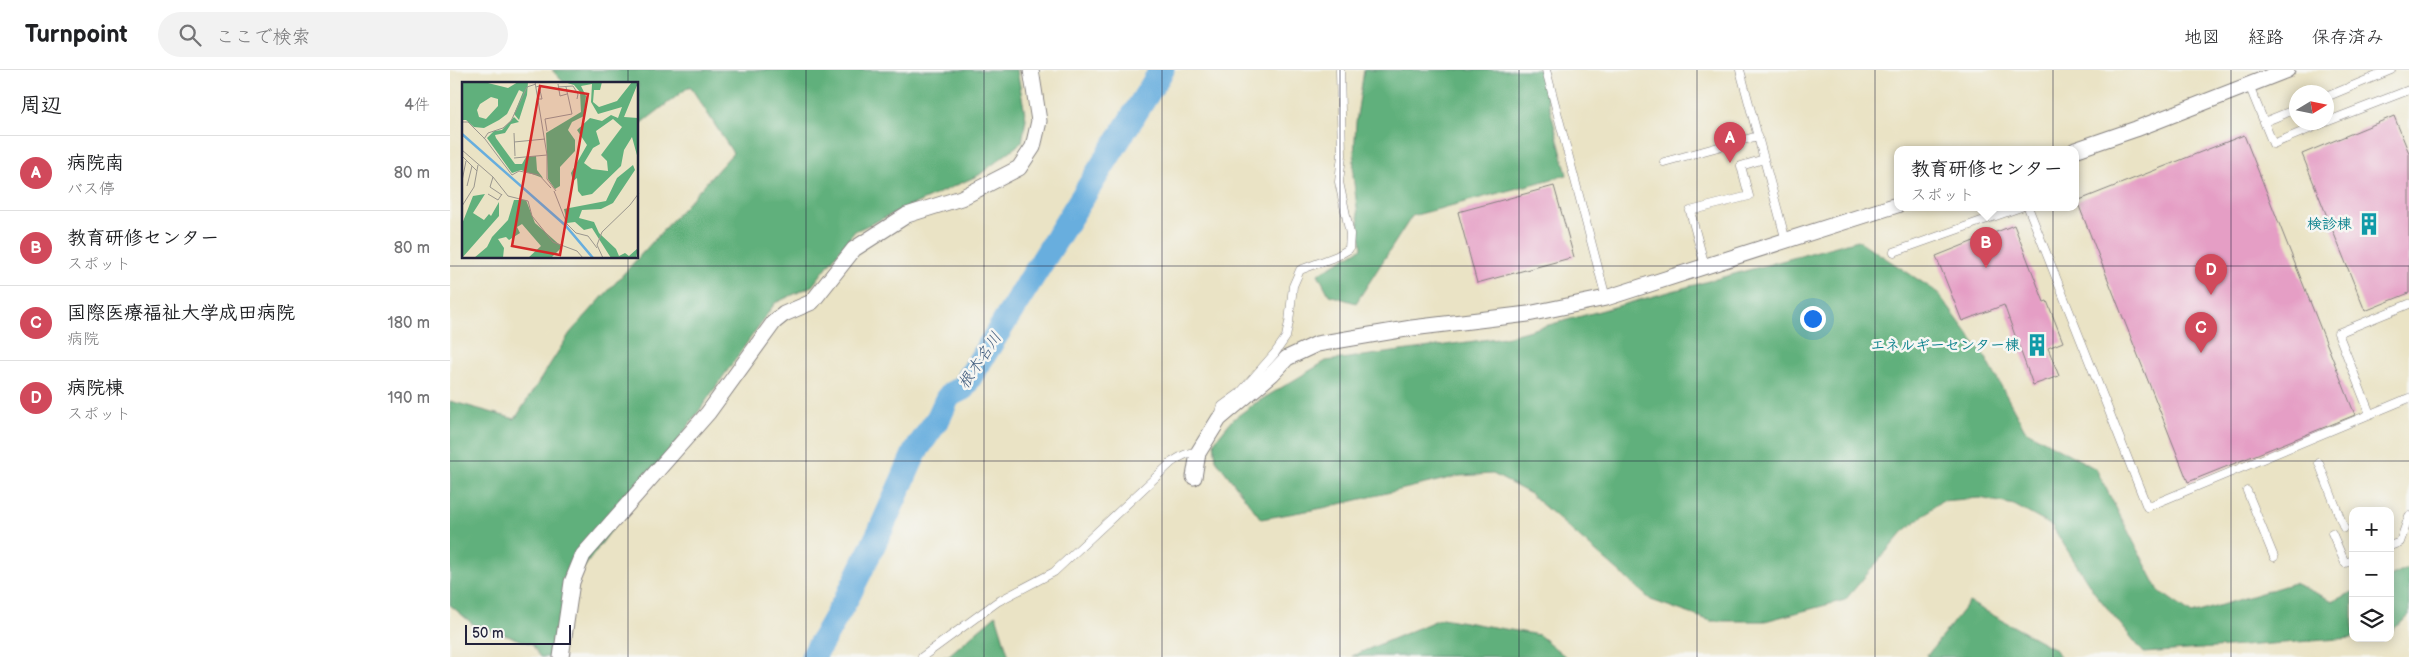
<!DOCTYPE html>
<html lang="ja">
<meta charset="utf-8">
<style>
body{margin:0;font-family:"Balsamiq Sans","Klee One",sans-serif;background:#f2f2f2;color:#202124}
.controls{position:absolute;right:15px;bottom:15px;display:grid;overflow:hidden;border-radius:10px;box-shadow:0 2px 12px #0003}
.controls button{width:45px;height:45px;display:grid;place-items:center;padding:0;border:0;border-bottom:1px solid #e0e0e0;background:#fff;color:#202124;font:25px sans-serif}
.compass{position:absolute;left:1839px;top:15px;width:45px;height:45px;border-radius:50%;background:#fff;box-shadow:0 2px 12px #0003;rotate:80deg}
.scale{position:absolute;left:15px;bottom:12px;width:106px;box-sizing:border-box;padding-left:5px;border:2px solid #22223b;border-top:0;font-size:14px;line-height:18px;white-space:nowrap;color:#22223b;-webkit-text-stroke:4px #f6f6f2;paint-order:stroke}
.you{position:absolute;left:1362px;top:248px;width:18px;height:18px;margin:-12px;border:4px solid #fff;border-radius:50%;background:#1a73e8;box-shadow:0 0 0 8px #1a73e833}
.badge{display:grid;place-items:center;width:32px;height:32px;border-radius:50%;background:#d1495b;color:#fff;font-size:16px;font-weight:700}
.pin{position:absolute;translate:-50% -41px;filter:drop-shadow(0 1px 2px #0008)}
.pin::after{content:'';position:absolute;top:26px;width:18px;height:15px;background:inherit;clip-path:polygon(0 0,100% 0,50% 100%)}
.popup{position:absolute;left:1444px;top:76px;width:185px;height:65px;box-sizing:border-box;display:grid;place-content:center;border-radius:10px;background:#fff;filter:drop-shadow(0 1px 4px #0005);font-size:16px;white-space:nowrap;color:#757577}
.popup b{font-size:19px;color:#202124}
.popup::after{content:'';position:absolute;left:50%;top:100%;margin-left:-10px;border:10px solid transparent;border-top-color:#fff}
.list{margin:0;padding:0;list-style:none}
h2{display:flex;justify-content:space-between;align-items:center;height:65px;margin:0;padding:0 20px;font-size:21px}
h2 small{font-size:16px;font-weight:400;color:#757577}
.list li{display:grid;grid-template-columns:32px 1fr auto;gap:15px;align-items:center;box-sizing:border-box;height:75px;padding:0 20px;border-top:1px solid #e0e0e0}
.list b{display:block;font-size:19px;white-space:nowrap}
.list p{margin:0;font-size:16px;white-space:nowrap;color:#757577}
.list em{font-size:16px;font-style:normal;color:#757577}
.icon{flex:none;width:28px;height:28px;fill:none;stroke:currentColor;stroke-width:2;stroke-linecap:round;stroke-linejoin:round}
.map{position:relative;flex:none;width:1959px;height:587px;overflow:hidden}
header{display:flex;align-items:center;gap:30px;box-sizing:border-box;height:70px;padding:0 25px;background:#fff;border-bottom:1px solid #e0e0e0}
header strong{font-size:24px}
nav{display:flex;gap:28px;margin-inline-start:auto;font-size:18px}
.search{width:350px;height:45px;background:#f2f2f2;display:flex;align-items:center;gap:12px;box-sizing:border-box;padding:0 18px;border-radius:28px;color:#757577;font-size:19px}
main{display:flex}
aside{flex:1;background:#fff}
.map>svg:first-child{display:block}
</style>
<header>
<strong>Turnpoint</strong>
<div class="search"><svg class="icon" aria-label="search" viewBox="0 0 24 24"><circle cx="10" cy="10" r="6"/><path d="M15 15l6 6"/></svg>ここで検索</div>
<nav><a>地図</a><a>経路</a><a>保存済み</a></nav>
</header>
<main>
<aside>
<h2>周辺<small>4件</small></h2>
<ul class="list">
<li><span class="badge">A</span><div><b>病院南</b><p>バス停</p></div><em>80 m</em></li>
<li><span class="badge">B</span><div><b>教育研修センター</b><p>スポット</p></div><em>80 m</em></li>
<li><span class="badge">C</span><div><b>国際医療福祉大学成田病院</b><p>病院</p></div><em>180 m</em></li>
<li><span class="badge">D</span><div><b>病院棟</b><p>スポット</p></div><em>190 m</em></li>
</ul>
</aside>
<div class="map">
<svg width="1959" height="587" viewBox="0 0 1959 587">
<rect width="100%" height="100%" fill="#f6f6f2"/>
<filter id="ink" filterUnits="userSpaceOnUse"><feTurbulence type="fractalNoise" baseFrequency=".02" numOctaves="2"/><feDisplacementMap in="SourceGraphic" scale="10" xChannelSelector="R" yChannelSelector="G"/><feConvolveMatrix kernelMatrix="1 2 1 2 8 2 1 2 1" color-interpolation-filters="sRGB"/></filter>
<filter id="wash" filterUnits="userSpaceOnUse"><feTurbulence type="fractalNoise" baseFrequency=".0096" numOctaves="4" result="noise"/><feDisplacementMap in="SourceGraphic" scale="20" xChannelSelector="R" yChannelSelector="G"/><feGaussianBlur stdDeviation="1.12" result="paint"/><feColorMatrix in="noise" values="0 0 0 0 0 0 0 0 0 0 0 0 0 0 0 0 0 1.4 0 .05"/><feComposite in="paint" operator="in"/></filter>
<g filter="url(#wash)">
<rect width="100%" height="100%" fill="#eae3c5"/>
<path fill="#60b07c" stroke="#41695c" d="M102,0H567L576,49L572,72L529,105L405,161L362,216L325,233L239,355L123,512L101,587H90L82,574L24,555L0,535V331L65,349L120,263L283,83L240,16L188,56V14H115Z
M914,0H1090L1117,105L962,146L906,233L879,225L868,204L912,178L903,105L906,52Z
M1408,170L1487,222L1536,288L1575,360L1646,399L1709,521L1742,544L1844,513L1883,531L1903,522V568L1694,583L1644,522L1602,456L1564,435L1530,428L1491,431L1453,462L1395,530L1315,551H1261L1201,530L1079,423L1043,404L1009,406L873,438L811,449L766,390L764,372L782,350L804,334L876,291L1055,267Z
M1959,497V546L1940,562V506Z
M1519,532L1603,578L1611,587H1476Z
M546,545L559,587H493L499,585Z
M992,548L1089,565L1116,587L902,586Z"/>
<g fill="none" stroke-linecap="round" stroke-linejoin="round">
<path stroke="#67aede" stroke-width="25" d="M363,587L400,522L431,459L465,382L489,347L497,329L501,324L513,318L712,0"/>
</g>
<g id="blocks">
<path fill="#e59ec5" d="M1944,46L1959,83V223L1915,241L1852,84Z
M1794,65L1905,345L1738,412L1627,131Z
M1104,116L1124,187L1027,213L1008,142Z
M1564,155L1594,232L1597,231L1613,272L1598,278L1609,306L1583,315L1554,235L1512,251L1486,186Z"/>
</g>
</g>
<g filter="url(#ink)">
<use href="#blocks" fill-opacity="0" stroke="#868280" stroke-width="1"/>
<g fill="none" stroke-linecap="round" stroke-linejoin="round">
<defs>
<path id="service" d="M1096,0L1156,228
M1290,0L1336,171
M1799,15L1814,52L1846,39
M1876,27L1941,0
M1814,52L1823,74L1876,52
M1876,52L1959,20
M1214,92L1308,66
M1578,137L1697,437L1959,328
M1444,182L1571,137
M1255,196L1240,141L1299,126L1291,96L1314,89
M1920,344L1888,263L1959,234
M769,346L772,336L790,323L825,283L836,267L839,252L843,216L850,200L887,186L899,179L900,164L889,112L892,85L890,0
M1869,393L1894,458
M1797,421L1824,487
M1882,463L1895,493L1903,490
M1940,476L1950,472L1959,446
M472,587L547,532L604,502L722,392C730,387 738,381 748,383"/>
<path id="minor" d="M1625,80L1686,59L1837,0
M744,407L748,383L769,349L822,304L837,288L867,274L962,258L1078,244L1156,228L1447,135
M111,587L122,512L133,485L258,343L324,252L334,244L362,232L404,179L457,145L511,128L569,98L583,77L589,51L581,0"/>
</defs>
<use href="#service" stroke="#868280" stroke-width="9"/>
<use href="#minor" stroke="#868280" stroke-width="17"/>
<use href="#service" stroke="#fff" stroke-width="8"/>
<use href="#minor" stroke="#fff" stroke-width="15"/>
</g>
</g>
<path fill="none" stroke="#22223b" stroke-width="1" stroke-opacity="0.55" d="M178,0V14M356,0V587M534,0V587M712,0V587M890,0V587M1069,0V587M1247,0V587M1425,0V587M1603,0V587M1781,0V587M178,188V587M0,196H1959M0,391H1959"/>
<defs>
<symbol id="building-bare" viewBox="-9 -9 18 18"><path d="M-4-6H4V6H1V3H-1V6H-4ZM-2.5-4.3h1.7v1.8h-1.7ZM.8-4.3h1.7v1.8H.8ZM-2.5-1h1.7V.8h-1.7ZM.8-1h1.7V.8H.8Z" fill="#0f9aa8" stroke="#f6f6f2" stroke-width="2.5" paint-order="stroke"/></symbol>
</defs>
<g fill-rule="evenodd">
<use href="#building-bare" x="1903" y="138" width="32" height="32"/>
<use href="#building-bare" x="1571" y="259" width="32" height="32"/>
</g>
<g text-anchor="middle" stroke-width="5" stroke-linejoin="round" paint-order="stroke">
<g font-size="15" font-weight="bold" fill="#0d838f" stroke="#f6f6f2" text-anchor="end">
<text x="1902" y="159">検診棟</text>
<text x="1570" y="280">エネルギーセンター棟</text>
</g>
<g font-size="16" font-style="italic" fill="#3e5a7c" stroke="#f6f6f2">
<text transform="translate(529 290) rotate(-56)" y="6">根木名川</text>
</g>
</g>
<g transform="translate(12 12)">
<rect width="176" height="176" fill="#eae3c5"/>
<path d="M0,0H22L46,6L56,0H66L65,13L57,38L52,32L61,10L57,8L45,32L37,38L22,46L12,45L4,38H0ZM29,15L36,17V24L24,37L17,35L15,28L18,22ZM102,0H140L138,8H132L131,20L137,25L155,19L170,0L176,1L162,35L176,36V77L170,55L162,68L159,84L130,112L120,114L116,109L115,96L111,99L109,91L125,63L115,48L128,36L140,39L149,33L156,36L160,25L136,32L129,20L130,2L119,4L124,14L122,34L110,40L106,48L113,58V69L98,85V104L93,107L86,97L84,51L119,30L118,10L112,3ZM151,37L160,45L139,73L145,79L146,89L130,87L122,81L131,66L138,62L134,49ZM52,35L57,40L49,42L43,51L33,53L34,56L53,82H60L64,75L74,74L75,88L81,96L59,88L50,91L25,56L32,49L40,48ZM171,83L173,88L151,121L139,127L120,128L117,136L132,140L137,151L154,167L157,174L163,171L167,174L176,166L174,176H149L130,146L122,148L113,140L105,141L102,127L144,119L155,96ZM23,112L11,131L22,138L27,132L29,134L37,120V134L0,176V142L11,114ZM52,118H64L73,141L100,165L89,176H66L79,164L60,142L55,145L58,151L47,158L44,155L36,157L42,166L41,176H12L25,165L30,155L46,138Z" fill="#60b07c" fill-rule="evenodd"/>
<path fill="none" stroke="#67aede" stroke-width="2.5" d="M0,52L103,143L131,176"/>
<path fill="none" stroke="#9a968e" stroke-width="1" d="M73,0L85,73V97L94,109M96,2L98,14L105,12M74,5L77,4L80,17H77M96,5L111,4L116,12L115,17M0,40H6L23,57L50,93L57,89L77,93L89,106M85,49L83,37L110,32L104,5M52,51L53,74M22,57L26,51L41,46L49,39L65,5L74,2M52,60L83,57M0,68L31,95L46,114L66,119L70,134L91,160L115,169L121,176M0,74L15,89M52,76L85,73M31,95L28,105L40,113M0,99L4,79M5,104L10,84M92,109L105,142L114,151L126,154L135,166M26,112L36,118L40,112M0,124L12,105L16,83M141,176L135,163L140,150L168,123L177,111"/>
<path fill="#d62828" fill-opacity="0.15" stroke="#d62828" stroke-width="2.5" d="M78,4L126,12L98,173L50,164Z"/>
<rect width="176" height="176" fill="none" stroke="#22223b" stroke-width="2.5"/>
</g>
</svg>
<div class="controls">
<button>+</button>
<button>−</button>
<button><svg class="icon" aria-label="layers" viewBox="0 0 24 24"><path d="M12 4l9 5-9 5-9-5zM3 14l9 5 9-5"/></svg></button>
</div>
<svg class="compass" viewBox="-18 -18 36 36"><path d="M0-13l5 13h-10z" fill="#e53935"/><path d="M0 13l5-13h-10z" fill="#757577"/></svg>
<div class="scale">50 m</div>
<div class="you"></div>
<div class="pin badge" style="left:1280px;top:93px">A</div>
<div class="pin badge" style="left:1536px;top:198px">B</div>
<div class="popup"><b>教育研修センター</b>スポット</div>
<div class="pin badge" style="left:1751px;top:283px">C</div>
<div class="pin badge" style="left:1761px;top:225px">D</div>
</div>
</main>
